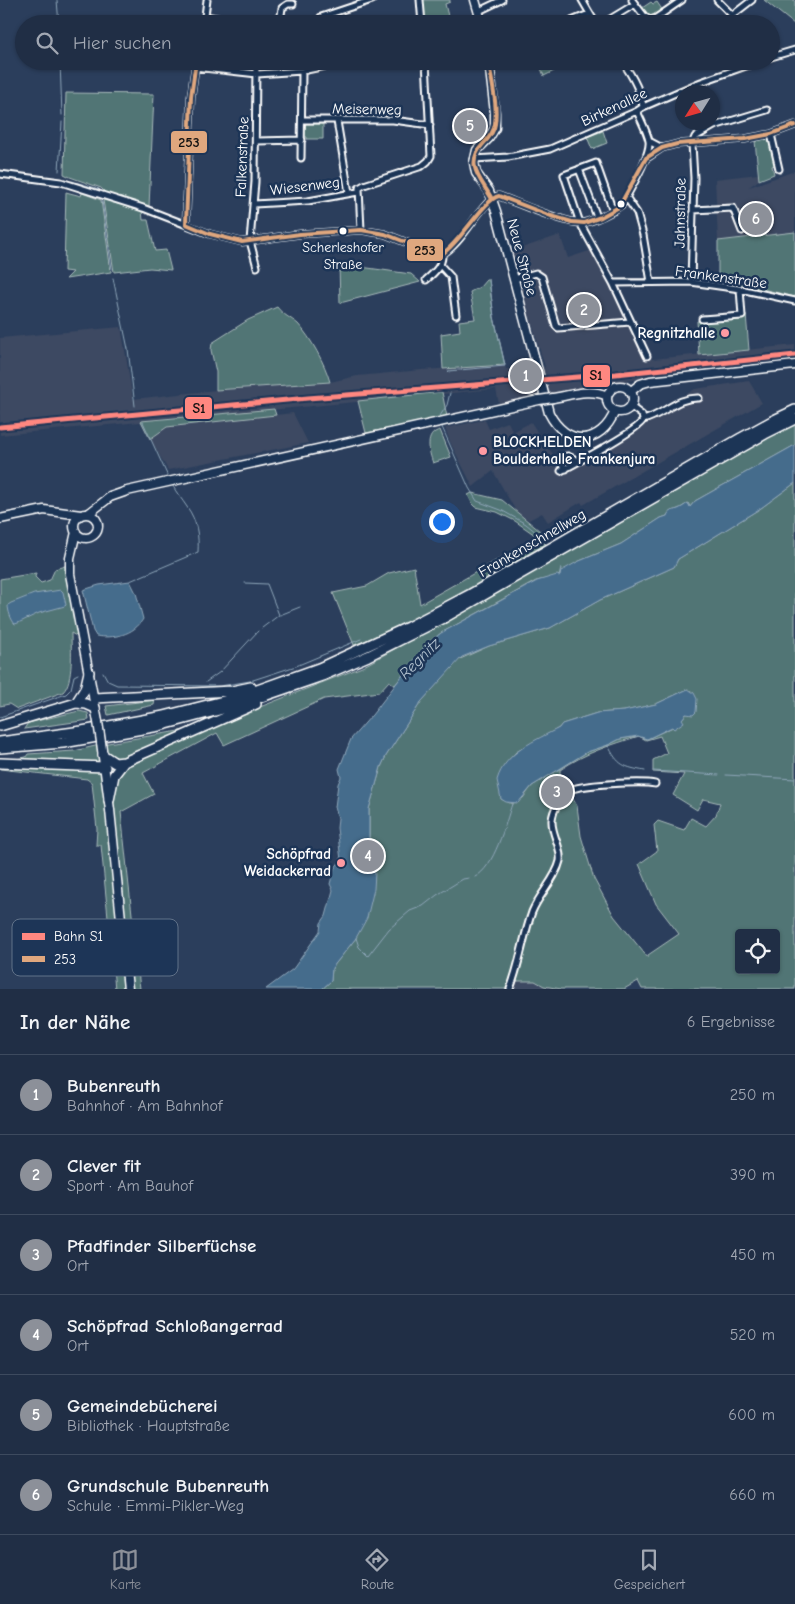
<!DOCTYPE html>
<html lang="de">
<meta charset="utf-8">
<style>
body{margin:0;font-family:"Comic Neue",sans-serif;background:#2d3a50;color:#f1f3f6}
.controls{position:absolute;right:15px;bottom:15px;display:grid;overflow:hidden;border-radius:5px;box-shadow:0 1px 4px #0004}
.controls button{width:45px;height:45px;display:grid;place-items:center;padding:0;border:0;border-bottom:1px solid #3d4a5e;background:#202e45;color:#f1f3f6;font:25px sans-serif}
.compass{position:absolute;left:675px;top:85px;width:45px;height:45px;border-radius:50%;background:#202e45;box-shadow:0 1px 4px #0004;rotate:233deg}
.you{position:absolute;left:441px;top:521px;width:18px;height:18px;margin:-12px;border:4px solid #fff;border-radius:50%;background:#1a73e8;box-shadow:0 0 0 8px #1a73e833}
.badge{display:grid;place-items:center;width:32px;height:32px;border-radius:50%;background:#8c9099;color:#fff;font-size:16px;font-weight:700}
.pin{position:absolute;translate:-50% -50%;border:2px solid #fff;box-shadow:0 1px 5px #0006}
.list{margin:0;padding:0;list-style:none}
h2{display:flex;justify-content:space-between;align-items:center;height:65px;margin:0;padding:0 20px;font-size:21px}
h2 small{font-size:16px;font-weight:400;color:#a2a8b3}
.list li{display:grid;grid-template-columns:32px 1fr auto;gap:15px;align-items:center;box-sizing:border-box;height:80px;padding:0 20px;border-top:1px solid #3d4a5e}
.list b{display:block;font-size:19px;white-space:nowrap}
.list p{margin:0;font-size:16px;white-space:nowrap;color:#a2a8b3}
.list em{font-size:16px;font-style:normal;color:#a2a8b3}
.icon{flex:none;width:28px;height:28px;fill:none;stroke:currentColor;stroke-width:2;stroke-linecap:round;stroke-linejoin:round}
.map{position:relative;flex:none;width:795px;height:989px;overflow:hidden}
.search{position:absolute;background:#202e45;box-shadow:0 1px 4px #0004;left:15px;right:15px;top:15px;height:55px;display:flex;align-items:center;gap:12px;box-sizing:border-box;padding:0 18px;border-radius:28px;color:#a2a8b3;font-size:19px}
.sheet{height:545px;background:#202e45}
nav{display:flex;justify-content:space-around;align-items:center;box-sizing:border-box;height:70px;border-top:1px solid #3d4a5e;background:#202e45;font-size:14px;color:#a2a8b3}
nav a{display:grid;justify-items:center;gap:2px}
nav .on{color:#8c9099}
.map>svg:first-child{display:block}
</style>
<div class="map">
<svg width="795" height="989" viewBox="0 0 795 989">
<rect width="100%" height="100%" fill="#2b3e5c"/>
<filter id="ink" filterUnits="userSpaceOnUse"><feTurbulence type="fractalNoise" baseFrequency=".02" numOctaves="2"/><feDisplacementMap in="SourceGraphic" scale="10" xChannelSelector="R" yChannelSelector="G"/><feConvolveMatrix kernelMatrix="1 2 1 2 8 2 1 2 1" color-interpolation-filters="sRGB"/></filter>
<g filter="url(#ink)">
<path fill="#3c4962" d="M795,171V232L718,241L715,179L758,174L759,180L749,187Z
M560,235L568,258L595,249L652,359L795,345V362L616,382L499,405L496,389L0,435V338L121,327L133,399L216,390L330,382L357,376L421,370L505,365L506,369L545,367L510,252Z
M749,381L762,403L583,505L581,502L548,522L542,513L529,520L517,513L493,471L473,487L450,442L445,428L483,420L484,418L489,429L508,422L513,432L531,422L542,440L553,454L584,455L695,389Z
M293,413L308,443L168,470L150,439L167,427Z
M511,981H535L544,986L561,989H509Z"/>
<path fill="#517474" stroke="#a8baba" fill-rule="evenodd" d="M423,0H450V2L445,4L450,24H425Z
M764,0H795V24H794Z
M651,2L653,4L657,2L663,11L651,18L642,8Z
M538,61H574L544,76Z
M66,93L154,94L149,207L107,194L101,188L70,177L64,174Z
M305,124H323V139H307V137H304Z
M603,131L607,143L592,149L587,137Z
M768,138L775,165L772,166L774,174L759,180L755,141Z
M66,192L81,196L82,193L101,200L111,272L66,279L73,272L64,271Z
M103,200L142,211L143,220H148L155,251L166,250L171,270L150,268L114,272Z
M795,232V297L722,279V276H718V241Z
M339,264L411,274L420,282L340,303Z
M486,280H489L494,317L505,365L443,369L441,334L460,331L459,321L475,319L470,292L480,287Z
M277,307C283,315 291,318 298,324C311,338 325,364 330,382L216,390V372L211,350L212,343L248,320Z
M746,314L749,350L699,355L697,321Z
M442,392L447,417L366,433L358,401Z
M274,409L276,415L167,427L150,439L141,421Z
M795,425V445L695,501L690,507L688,503C685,505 681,508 678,509C672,511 670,510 667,516L661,518L621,544L577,562L560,576L536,581L441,633L426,645L395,685L389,681L379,692L324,699L224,745L217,733L143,773L154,794L121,812L140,989H115L101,845H96L97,829L92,783L87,779L0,769V762L26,757L28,754L74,751L108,743L214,725L362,667L552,562L782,430Z
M440,430L451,457L433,463C429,452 424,434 440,430Z
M795,483V989H642L638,981L624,989H561L544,986L535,981H511L509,989H322L331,981L332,968L356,938L372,863L370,858L371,852L369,839V809L381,767L386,756L421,702L458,660L489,646L550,628L600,600L674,567L678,559L683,556L761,508ZM688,689L690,713L686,714L674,729L673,727L647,739L638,736L620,739L608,745L587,752L532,786L523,798L512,804L501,799L508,761L516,752L559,728L562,724L597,713L625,711L656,704ZM639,736L646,740L660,736L667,753L653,760V772L684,774L673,795L697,810L703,799L720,803L716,815L706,826L691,818L684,830L658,821L654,825L657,851L639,864L656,904L679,934L648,955V958L614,916L594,879L581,836L577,806L569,792L558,802L551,793L560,782V770C584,753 611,745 639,736ZM739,933H776V970H739Z
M472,493L502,500L540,531L535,535L515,521L497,512L476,507L472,503L468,495Z
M536,538L546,544C483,579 421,620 354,645L333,593L367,586L389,573L414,567L420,604Z
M68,565L78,637L71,633C71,649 74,681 63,692L17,709L9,704L0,706V579L36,573L35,577L41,583L50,580L55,569Z
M155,700L154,705L108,715L106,706Z
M79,711L88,713L89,720L24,729L28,723Z"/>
<path fill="#456c8c" stroke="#8fa7ba" d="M795,445V483L761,508L683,556L678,559L674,567L600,600L550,628L489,646L462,657L421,702L386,756L381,767L369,809V839L371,852L370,858L375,873L374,889L367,918L356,938L332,968L331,981L322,989H266L293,969L320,931L321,923L326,916L333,890L330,884L334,869L341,860L337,828L338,818L335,807L338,784L341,777L339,769L351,739L372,715L426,645L441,633L537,581L557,575L560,576L561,571L577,562L621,544L661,518L667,516C669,510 672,511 678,509C681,508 685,505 688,503L690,507L695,501Z
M130,581L136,593L143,619C134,635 113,639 96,636L93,631L83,590L99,585Z
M61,590L63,592L66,605L65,606L39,613L18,623L15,624C11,620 8,611 8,605L11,603L34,594Z
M688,689L694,693L697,699L696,712L693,715L686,714L682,719L684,722L674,729L672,727L647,739L638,736L620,739L608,745L587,752L532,786L518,803L506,802L501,799L497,780C505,752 536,740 559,728L562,724L597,713L624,711L656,704Z"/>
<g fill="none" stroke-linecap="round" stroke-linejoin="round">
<path stroke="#8fa7ba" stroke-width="1" d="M57,0L59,24
M60,61L62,115
M59,171L62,122
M72,181L99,189L101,192
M102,201L112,269
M113,278L128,349L135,406
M449,372L448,371L505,366L494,317L489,280
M440,416L447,405L450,393
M143,422L169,479
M442,427L469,488L477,501L501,510L526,524L537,533
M542,538L544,541
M559,577L561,568
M130,581L198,552C199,537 197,520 187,507C182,499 176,493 172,484
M245,583L267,584L279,615L262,628
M280,615L300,607
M0,654V653
M103,672L108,681L117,685L220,686L250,681L296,666L361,639
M206,682L220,672L258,631
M0,717L66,694L71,689L74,676L78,674
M608,745C618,766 624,767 645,771
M653,771L719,775
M726,775L795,779
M475,877C495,867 505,824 512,804
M356,938L359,947L368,956L389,929L410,911L423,906L437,895L463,879L469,878"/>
<defs>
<path id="street" d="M420,0L422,24
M582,0L596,24
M632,0L645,17L650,20L656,18L682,0
M717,0L732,15
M479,11L502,0
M205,16L250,24
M321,17L372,0
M204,24L207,0
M272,24L281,15L282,8L288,4H293
M564,24L589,14
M602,24L635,4
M721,24L752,0
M771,57L795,50
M256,61L255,182L250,241L257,267
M622,61C631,74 641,91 643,107
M743,61L750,65
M195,67L257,74L302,71L349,61
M303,120H393L430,125
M337,121L349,193
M771,134L779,169
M256,141L302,140
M649,141L662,148
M301,158L302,71
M647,158L662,148L677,144L745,139L771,134L795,125
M474,159L508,157L550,149L637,111L643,107L701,82L760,61
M579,169L597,217
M0,174L61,182L143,208L210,234L242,242L300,234L361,230L385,234L433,253L442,254C461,245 476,211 494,197L499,196C518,203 563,223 581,223C592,222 616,211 623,203C630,190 651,155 649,141C647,131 641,121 637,111
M626,197L637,213L643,235L651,282
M254,204L308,201L358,192
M693,210L733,208L742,231
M613,211L596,163L564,175L580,223L613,283L647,356
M186,224L191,97L196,61
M361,230L359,188L364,185L422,166L428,161L431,156L426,61
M440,265L451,277L456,315
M514,279L536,273L542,277L556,326L558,328L630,322
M426,280C434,273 443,265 442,254
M691,282L694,178L692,144L695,137L714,126L767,110
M613,283L691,282L740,289L795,301
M702,319L742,316L740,289
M630,406L642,415L643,420
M566,469L560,462L562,457L568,456L579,461
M561,471C576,463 638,431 643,420C664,415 676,397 699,398
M510,989C520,964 523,937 532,912C539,894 556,879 560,861C562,847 551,834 552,820C553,810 560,797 568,791C579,784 643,781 655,784"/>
<path id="secondary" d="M475,0L482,24
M489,61L495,113V128L489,138L477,150L474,163L476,173L489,191L496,211L549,413C566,447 601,446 615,411
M607 399a13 13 0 1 1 26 0a13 13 0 1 1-26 0Z
M630,392L640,384L650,381L795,365
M553,398C571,395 590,388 607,396
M74 526a12 12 0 1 1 24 0a12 12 0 1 1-24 0Z
M88,514L110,497L127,491L539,400
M0,519L44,510L81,515
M76,532L70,558V574L98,722
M101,742L110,810L128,989"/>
<path id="highway" d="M94,698L232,691L251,687
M76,703L85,689L89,672
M0,726L76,703L86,704L95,708
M0,742L82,731L164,716L235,698L319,668L408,627L471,594L741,438L772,421L795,410
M0,748L63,743L159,726L238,705L322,676L368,656L442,619L765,434L795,419
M103,755L115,763L124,762L256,704
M0,763L105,767
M109,800L114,775L124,762"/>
</defs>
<use href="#street" stroke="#fff" stroke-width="9"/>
<use href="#secondary" stroke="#fff" stroke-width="11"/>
<use href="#highway" stroke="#fff" stroke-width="12"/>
<use href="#street" stroke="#1d3557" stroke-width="5"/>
<use href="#secondary" stroke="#1d3557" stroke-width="8"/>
<use href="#highway" stroke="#1d3557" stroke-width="9"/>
<defs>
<path id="secondary-bridge" d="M539,400L553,398
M98,722L101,742"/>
</defs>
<use href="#secondary-bridge" stroke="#fff" stroke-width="11" stroke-linecap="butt"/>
<use href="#secondary-bridge" stroke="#1d3557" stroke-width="8"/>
<defs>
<path id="bus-1" d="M489,61C491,82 498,103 495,124C494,132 489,138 483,144C464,165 481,179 492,199
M186,224L210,234L242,242L300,234L361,230L385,234L433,253L442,254C461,242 484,199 499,196L551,216L572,222L584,223L601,217L619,207L646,158L662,148L677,144L745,139L771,134L795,125
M186,224L191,97L196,61"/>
</defs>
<use href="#bus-1" stroke="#1d3557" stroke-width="8"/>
<use href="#bus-1" stroke="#dfa77e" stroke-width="4"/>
<defs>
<path id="rail-1" d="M0,427L308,398L616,374L795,355"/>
</defs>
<use href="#rail-1" stroke="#1d3557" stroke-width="9"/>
<use href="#rail-1" stroke="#ff8780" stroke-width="5"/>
</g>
</g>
<g fill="#fff" stroke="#1d3557" stroke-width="2">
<circle cx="621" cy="204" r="4.5"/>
<circle cx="343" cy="231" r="4.5"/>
</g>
<g fill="#ff9aa2" stroke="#1d3557" stroke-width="2">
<circle cx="725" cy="333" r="5"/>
<circle cx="483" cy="451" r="5"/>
<circle cx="341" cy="863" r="5"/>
</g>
<g text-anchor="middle" stroke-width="5" stroke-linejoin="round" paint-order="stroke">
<g font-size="14" fill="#fff" stroke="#1d3557">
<text x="343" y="252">Scherleshofer<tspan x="343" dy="17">Straße</tspan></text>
</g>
<g font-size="15" fill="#fff" stroke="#1d3557">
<text transform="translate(614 107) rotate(-25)" y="5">Birkenallee</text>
<text transform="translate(367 109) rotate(1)" y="5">Meisenweg</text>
<text transform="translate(242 157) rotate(-88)" y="5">Falkenstraße</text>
<text transform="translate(305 186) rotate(-7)" y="5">Wiesenweg</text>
<text transform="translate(680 213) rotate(-89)" y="5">Jahnstraße</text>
<text transform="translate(522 257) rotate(75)" y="5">Neue Straße</text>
<text transform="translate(721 277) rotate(8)" y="5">Frankenstraße</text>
<text transform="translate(532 543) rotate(-30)" y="5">Frankenschnellweg</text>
</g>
<g font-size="15" font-weight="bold" fill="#fff" stroke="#1d3557" text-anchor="end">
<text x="715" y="338">Regnitzhalle</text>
<text x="493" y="447" text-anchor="start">BLOCKHELDEN<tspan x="493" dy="17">Boulderhalle Frankenjura</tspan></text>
<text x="331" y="859">Schöpfrad<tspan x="331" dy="17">Weidackerrad</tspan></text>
</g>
<g font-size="16" font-style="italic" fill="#b5c4d1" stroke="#1d3557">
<text transform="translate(419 658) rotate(-45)" y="6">Regnitz</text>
</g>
</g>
<rect x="12" y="919" width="166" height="57" rx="8" fill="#1d3557" stroke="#617289" stroke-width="1"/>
<rect x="22" y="933" width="23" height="7" fill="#ff8780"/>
<rect x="22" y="956" width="23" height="6" fill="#dfa77e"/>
<g font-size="14" fill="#fff">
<text x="54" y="941">Bahn S1</text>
<text x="54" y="964">253</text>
</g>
<g stroke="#1d3557" stroke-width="2">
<rect x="170" y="130" width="38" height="24" rx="5" fill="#dfa77e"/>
<rect x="406" y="238" width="38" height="24" rx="5" fill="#dfa77e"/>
<rect x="582" y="364" width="29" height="24" rx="5" fill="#ff8780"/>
<rect x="184" y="396" width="29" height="24" rx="5" fill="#ff8780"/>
</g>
<g font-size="14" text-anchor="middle" font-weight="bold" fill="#111">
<text x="189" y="147">253</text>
<text x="425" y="255">253</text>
<text x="596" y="380">S1</text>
<text x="199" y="413">S1</text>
</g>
</svg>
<div class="controls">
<button><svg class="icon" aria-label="locate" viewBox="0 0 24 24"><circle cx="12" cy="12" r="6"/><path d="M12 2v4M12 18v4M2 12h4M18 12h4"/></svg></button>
</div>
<svg class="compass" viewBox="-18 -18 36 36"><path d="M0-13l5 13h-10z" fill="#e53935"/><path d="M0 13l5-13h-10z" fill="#a2a8b3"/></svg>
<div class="you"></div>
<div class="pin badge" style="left:526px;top:376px">1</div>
<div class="pin badge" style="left:584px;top:310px">2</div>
<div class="pin badge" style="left:557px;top:792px">3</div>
<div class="pin badge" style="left:368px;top:856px">4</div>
<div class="pin badge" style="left:470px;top:126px">5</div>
<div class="pin badge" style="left:756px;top:219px">6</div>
<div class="search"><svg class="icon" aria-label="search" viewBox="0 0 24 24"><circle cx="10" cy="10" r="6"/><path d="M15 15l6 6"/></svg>Hier suchen</div>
</div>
<section class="sheet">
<h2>In der Nähe<small>6 Ergebnisse</small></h2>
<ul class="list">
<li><span class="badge">1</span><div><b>Bubenreuth</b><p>Bahnhof · Am Bahnhof</p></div><em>250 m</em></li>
<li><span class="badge">2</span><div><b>Clever fit</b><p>Sport · Am Bauhof</p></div><em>390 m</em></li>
<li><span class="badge">3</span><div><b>Pfadfinder Silberfüchse</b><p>Ort</p></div><em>450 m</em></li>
<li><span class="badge">4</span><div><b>Schöpfrad Schloßangerrad</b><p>Ort</p></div><em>520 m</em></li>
<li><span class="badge">5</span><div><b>Gemeindebücherei</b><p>Bibliothek · Hauptstraße</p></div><em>600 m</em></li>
<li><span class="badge">6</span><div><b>Grundschule Bubenreuth</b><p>Schule · Emmi-Pikler-Weg</p></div><em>660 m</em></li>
</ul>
</section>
<nav>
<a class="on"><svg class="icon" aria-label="map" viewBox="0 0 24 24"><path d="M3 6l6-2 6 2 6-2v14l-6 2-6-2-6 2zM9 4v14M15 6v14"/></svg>Karte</a>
<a><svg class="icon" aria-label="directions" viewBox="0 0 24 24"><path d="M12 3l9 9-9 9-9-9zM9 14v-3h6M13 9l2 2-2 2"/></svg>Route</a>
<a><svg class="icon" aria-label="saved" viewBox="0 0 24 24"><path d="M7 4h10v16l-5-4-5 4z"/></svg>Gespeichert</a>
</nav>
